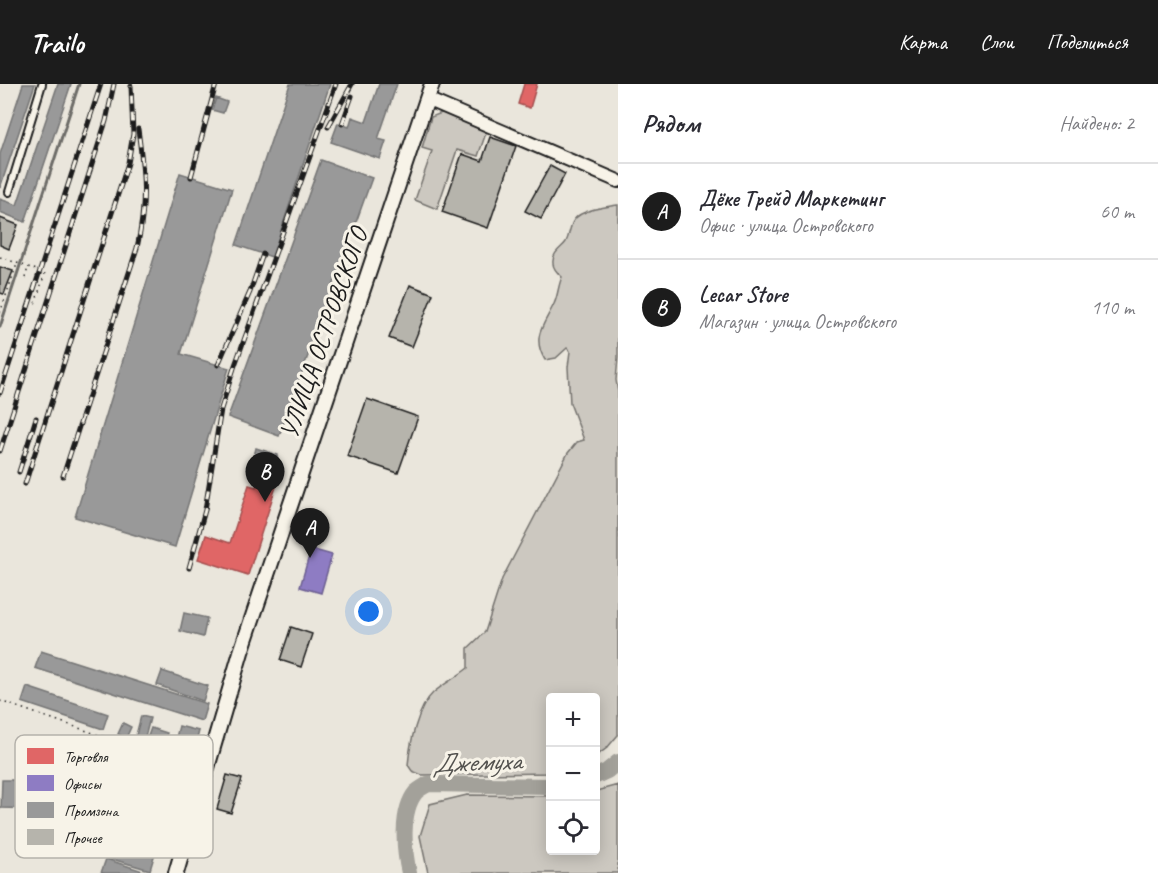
<!DOCTYPE html>
<html lang="ru">
<meta charset="utf-8">
<style>
body{margin:0;font-family:Caveat,sans-serif;background:#f2f2f3;color:#2b2b33}
.controls{position:absolute;right:18px;bottom:18px;display:grid;overflow:hidden;border-radius:6px;box-shadow:0 3px 15px #0003}
.controls button{width:54px;height:54px;display:grid;place-items:center;padding:0;border:0;border-bottom:2px solid #e1e1e2;background:#fff;color:#2b2b33;font:30px sans-serif}
.you{position:absolute;left:369px;top:528px;width:21px;height:21px;margin:-15px;border:4px solid #fff;border-radius:50%;background:#1a73e8;box-shadow:0 0 0 9px #1a73e833}
.badge{display:grid;place-items:center;width:39px;height:39px;border-radius:50%;background:#1c1c1c;color:#fff;font-size:20px;font-weight:700}
.pin{position:absolute;translate:-50% -50px;filter:drop-shadow(0 2px 3px #0008)}
.pin::after{content:'';position:absolute;top:32px;width:21px;height:18px;background:inherit;clip-path:polygon(0 0,100% 0,50% 100%)}
.list{margin:0;padding:0;list-style:none}
h2{display:flex;justify-content:space-between;align-items:center;height:78px;margin:0;padding:0 24px;font-size:26px}
h2 small{font-size:20px;font-weight:400;color:#7c7c81}
.list li{display:grid;grid-template-columns:39px 1fr auto;gap:18px;align-items:center;box-sizing:border-box;height:96px;padding:0 24px;border-top:2px solid #e1e1e2}
.list b{display:block;font-size:22px;white-space:nowrap}
.list p{margin:0;font-size:20px;white-space:nowrap;color:#7c7c81}
.list em{font-size:20px;font-style:normal;color:#7c7c81}
.icon{flex:none;width:33px;height:33px;fill:none;stroke:currentColor;stroke-width:2;stroke-linecap:round;stroke-linejoin:round}
.map{position:relative;flex:none;width:618px;height:789px;overflow:hidden}
header{display:flex;align-items:center;gap:36px;box-sizing:border-box;height:84px;padding:0 30px;background:#1c1c1c;color:#fff}
header strong{font-size:28px}
nav{display:flex;gap:33px;margin-inline-start:auto;font-size:21px}
main{display:flex}
aside{flex:1;background:#fff}
.map>svg:first-child{display:block}
</style>
<header>
<strong>Trailo</strong>
<nav><a>Карта</a><a>Слои</a><a>Поделиться</a></nav>
</header>
<main>
<div class="map">
<svg width="618" height="789" viewBox="0 0 618 789">
<rect width="100%" height="100%" fill="#eae6dc"/>
<filter id="ink" filterUnits="userSpaceOnUse"><feTurbulence type="fractalNoise" baseFrequency=".0167" numOctaves="2"/><feDisplacementMap in="SourceGraphic" scale="12" xChannelSelector="R" yChannelSelector="G"/><feConvolveMatrix kernelMatrix="1 2 1 2 8 2 1 2 1" color-interpolation-filters="sRGB"/></filter>
<g filter="url(#ink)">
<path fill="#ccc8c0" stroke="#74726e" stroke-width="1.5" d="M444,28L487,46L478,72L457,66L437,125L415,116L432,67L422,64L431,33Z
M618,121V274L616,296L618,308V651L607,664L596,672V614H550V689L422,691L412,687L408,681C410,660 417,624 433,609C443,600 457,593 468,584V564L485,548L502,495L568,369L577,358L584,356L570,319L568,283L570,267L567,264L556,274L545,276C531,253 544,241 554,220C558,212 558,202 562,193C558,189 552,184 553,177C553,168 562,164 566,158C571,148 569,136 581,130C593,124 605,123 618,121Z
M618,701V789H428L420,752L430,720L467,711L550,712V766H596V707Z"/>
<path fill="#e06666" stroke="#a55050" stroke-width="1.5" d="M524,0H537L530,24L518,20Z
M262,384L280,390L248,491L198,475L206,451L230,459L249,401L256,403Z"/>
<path fill="#8e7cc3" stroke="#6c5f91" stroke-width="1.5" d="M311,465L332,471L321,509L300,503Z"/>
<path fill="#999" stroke="#747474" stroke-width="1.5" d="M23,0H35L0,104V70Z
M58,0H71L25,138L0,128V115L17,121Z
M290,0H330L272,173L236,161Z
M379,0H397L378,55L386,57L380,75L331,58L338,39L349,43L352,33L366,38Z
M216,14L227,18L223,29L212,26Z
M321,76L372,94L279,352L228,333Z
M180,89L232,105L181,270L229,284L175,463L75,433Z
M256,364L278,371L276,380L272,378L271,383L258,379L259,374L254,372Z
M184,529L207,534L203,553L180,547Z
M41,567L207,620L202,637L35,584Z
M162,587L208,602L203,617L157,601Z
M27,603L108,630L103,645L22,618Z
M141,632L150,634L144,657L135,655Z
M123,639L131,643L126,654L118,650Z
M179,642L199,647L192,674L172,669Z
M151,644L167,649L164,660L147,655Z
M2,696H38V725L1,724Z
M112,749L145,759L148,749L160,752L150,786L105,773Z
M106,775L146,788L145,789H101Z"/>
<g fill="none" stroke-linecap="round" stroke-linejoin="round">
<path stroke="#6d6c68" stroke-width="3" d="M0,243L79,0"/>
<path stroke="#a3a19a" stroke-width="16" d="M596,692L607,687L618,678
M409,789C404,767 400,727 416,708C419,705 425,702 428,700L550,702"/>
</g>
<path fill="#b6b4ac" stroke="#1c1c1c" stroke-width="1.5" d="M490,53L516,62L488,144L442,128L462,70L482,77Z
M550,82L565,90L541,135L525,127Z
M0,134L18,141L9,165L0,161Z
M0,183L13,187L4,210L0,209Z
M410,201L433,210L412,263L389,254Z
M367,315L418,333L398,389L347,372Z
M291,543L312,550L301,583L280,576Z
M227,691L242,695L231,729L217,725Z"/>
<g fill="none" stroke-linecap="round" stroke-linejoin="round">
<defs>
<path id="service" d="M9,108L42,0
M46,754L50,713L110,725L115,701L195,721"/>
<path id="minor" d="M427,15L618,97"/>
<path id="tertiary" d="M176,789L241,568L432,0"/>
</defs>
<use href="#service" stroke="#1c1c1c" stroke-width="10"/>
<use href="#minor" stroke="#1c1c1c" stroke-width="16"/>
<use href="#tertiary" stroke="#1c1c1c" stroke-width="18"/>
<path stroke="#1c1c1c" stroke-width="1.5" stroke-dasharray="1.5 4.5" stroke-linecap="butt" d="M0,173L45,189L34,223
M25,194L28,184
M0,229L17,180
M0,617L195,684"/>
<use href="#service" stroke="#f7f3e8" stroke-width="6"/>
<use href="#minor" stroke="#f7f3e8" stroke-width="12"/>
<use href="#tertiary" stroke="#f7f3e8" stroke-width="14"/>
<defs>
<path id="rail" d="M342,40L352,12
M328,43L352,0
M191,93L216,0
M218,281L250,208L263,170
M0,309L101,0
M0,367L106,37L114,0
M19,388L36,334
M63,392L137,164C147,119 144,90 138,45
M25,400L128,79L133,50L131,2
M189,484L205,426L221,325L234,284L336,0"/>
</defs>
<use href="#rail" stroke="#1c1c1c" stroke-width="5"/>
<use href="#rail" stroke="#f7f3e8" stroke-width="3" stroke-dasharray="9" stroke-linecap="butt"/>
</g>
</g>
<g text-anchor="middle" stroke-width="6" stroke-linejoin="round" paint-order="stroke">
<g font-size="26" fill="#1c1c1c" stroke="#f7f3e8">
<text transform="translate(323 249) rotate(-71)" y="9">УЛИЦА ОСТРОВСКОГО</text>
</g>
<g font-size="27" font-style="italic" fill="#52514e" stroke="#f7f3e8">
<text transform="translate(477 678) rotate(-2)" y="9">Джемуха</text>
</g>
</g>
<rect x="15" y="651" width="198" height="123" rx="9" fill="#f7f3e8" stroke="#b5b2ab" stroke-width="1.5"/>
<rect x="27" y="664" width="27" height="16" fill="#e06666"/>
<rect x="27" y="691" width="27" height="16" fill="#8e7cc3"/>
<rect x="27" y="718" width="27" height="16" fill="#999"/>
<rect x="27" y="745" width="27" height="16" fill="#b6b4ac"/>
<g font-size="16" fill="#1c1c1c">
<text x="64" y="678">Торговля</text>
<text x="64" y="705">Офисы</text>
<text x="64" y="732">Промзона</text>
<text x="64" y="759">Прочее</text>
</g>
</svg>
<div class="controls">
<button>+</button>
<button>−</button>
<button><svg class="icon" aria-label="locate" viewBox="0 0 24 24"><circle cx="12" cy="12" r="6"/><path d="M12 2v4M12 18v4M2 12h4M18 12h4"/></svg></button>
</div>
<div class="you"></div>
<div class="pin badge" style="left:310px;top:474px">A</div>
<div class="pin badge" style="left:265px;top:418px">B</div>
</div>
<aside>
<h2>Рядом<small>Найдено: 2</small></h2>
<ul class="list">
<li><span class="badge">A</span><div><b>Дёке Трейд Маркетинг</b><p>Офис · улица Островского</p></div><em>60 m</em></li>
<li><span class="badge">B</span><div><b>Lecar Store</b><p>Магазин · улица Островского</p></div><em>110 m</em></li>
</ul>
</aside>
</main>
